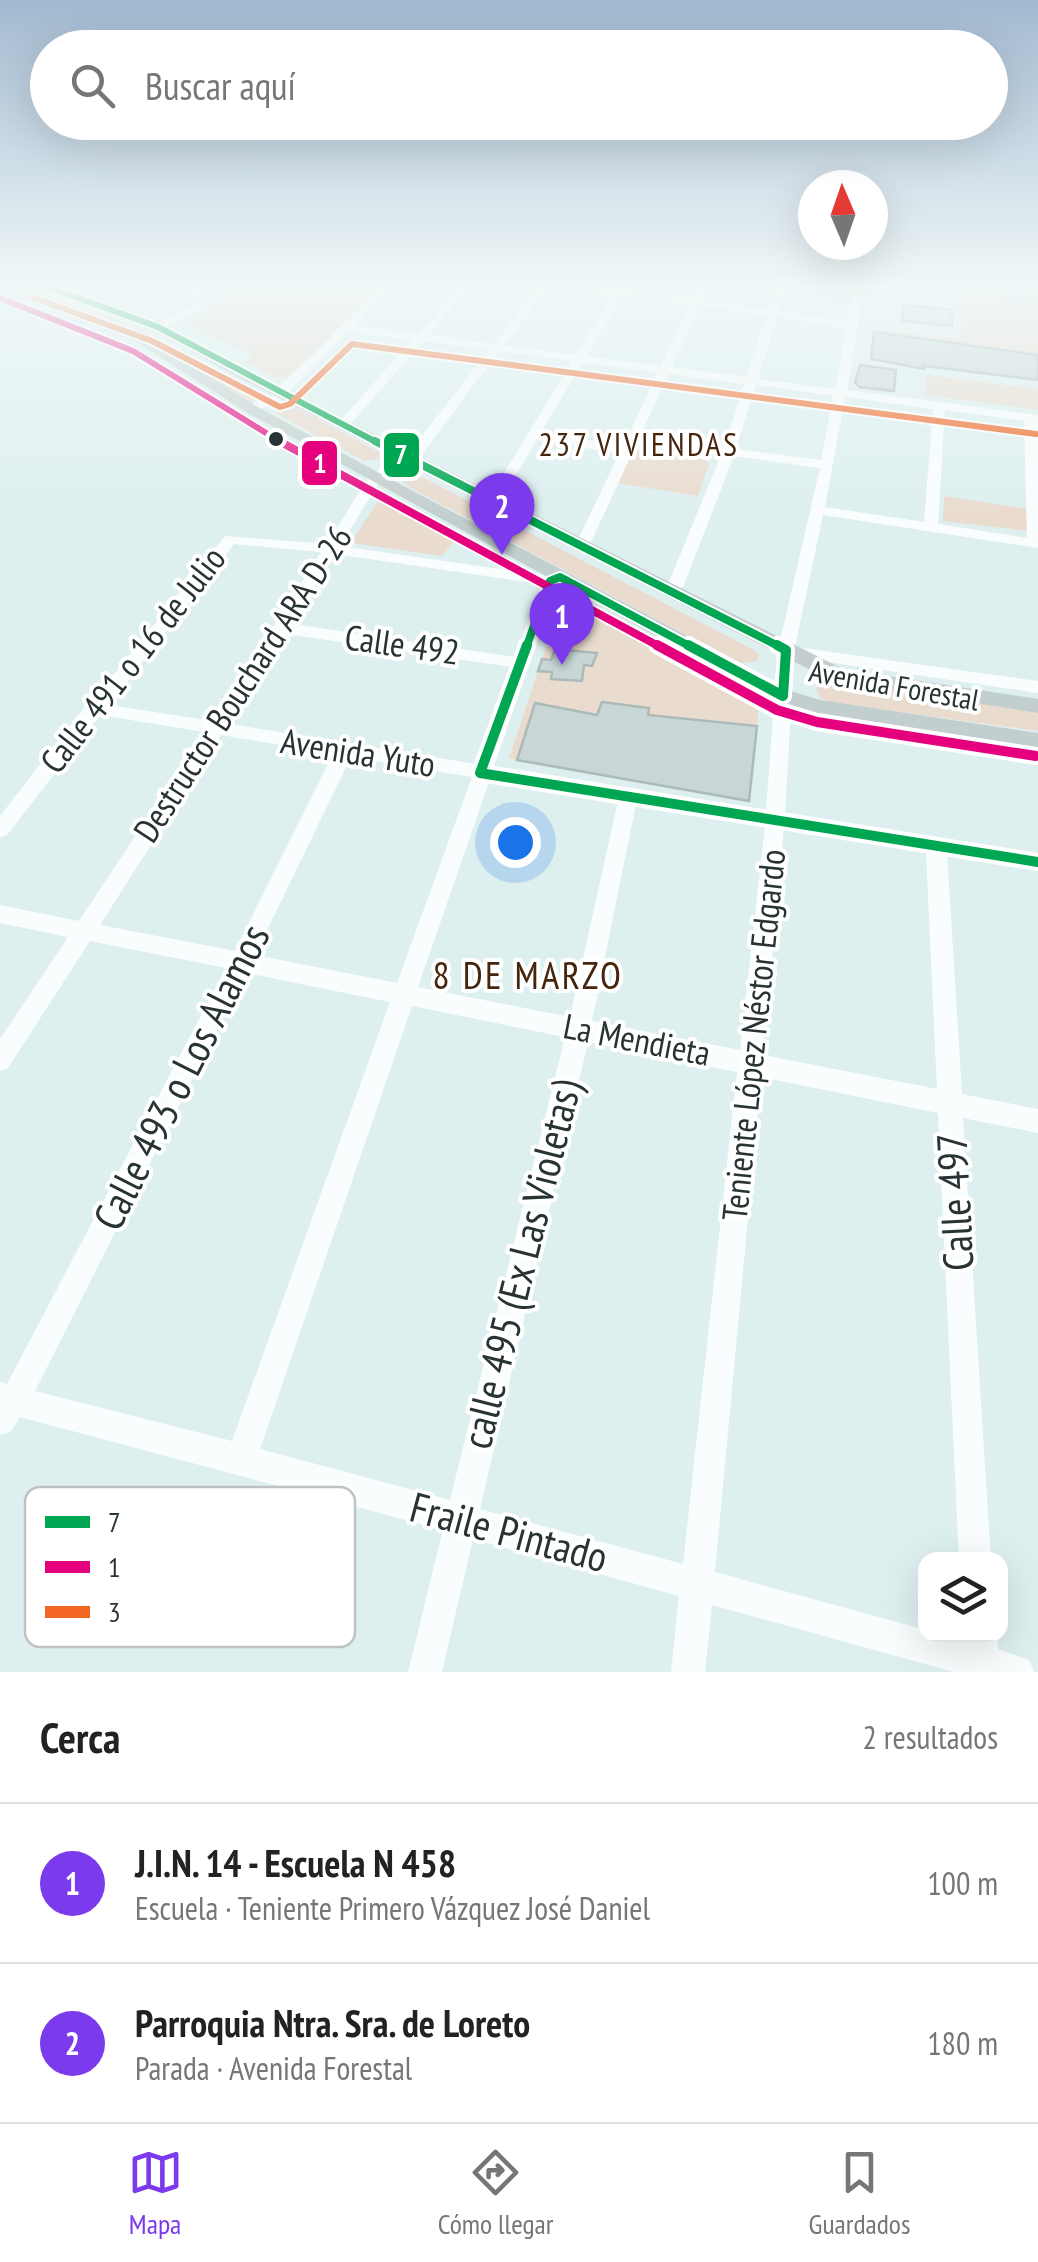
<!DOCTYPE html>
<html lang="es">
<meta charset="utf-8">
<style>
body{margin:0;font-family:"PT Sans Narrow",sans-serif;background:#f6f6f6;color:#222}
.controls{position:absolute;right:30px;bottom:30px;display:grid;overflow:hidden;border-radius:20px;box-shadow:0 10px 40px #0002}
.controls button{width:90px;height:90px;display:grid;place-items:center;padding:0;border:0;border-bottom:2px solid #e0e0e0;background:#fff;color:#222;font:50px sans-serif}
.compass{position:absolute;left:798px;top:170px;width:90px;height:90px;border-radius:50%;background:#fff;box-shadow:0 10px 40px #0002;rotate:358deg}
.you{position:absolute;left:515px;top:842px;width:35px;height:35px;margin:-25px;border:8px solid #fff;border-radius:50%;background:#1a73e8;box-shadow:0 0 0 15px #1a73e833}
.badge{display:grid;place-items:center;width:65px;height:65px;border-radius:50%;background:#7c3aed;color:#fff;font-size:32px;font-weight:700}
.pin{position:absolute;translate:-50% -82px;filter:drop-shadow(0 2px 5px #0008)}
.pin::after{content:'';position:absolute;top:52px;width:35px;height:30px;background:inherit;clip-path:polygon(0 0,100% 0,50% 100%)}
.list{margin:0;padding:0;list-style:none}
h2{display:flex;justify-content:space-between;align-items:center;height:130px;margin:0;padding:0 40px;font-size:42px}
h2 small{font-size:32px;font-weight:400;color:#767676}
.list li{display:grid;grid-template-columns:65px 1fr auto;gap:30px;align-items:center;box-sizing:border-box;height:160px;padding:0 40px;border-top:2px solid #e0e0e0}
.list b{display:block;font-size:38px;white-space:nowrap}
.list p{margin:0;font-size:32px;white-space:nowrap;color:#767676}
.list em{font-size:32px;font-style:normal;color:#767676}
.icon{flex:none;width:55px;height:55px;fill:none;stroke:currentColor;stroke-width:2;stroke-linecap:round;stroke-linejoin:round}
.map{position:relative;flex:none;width:1038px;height:1672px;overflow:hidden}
.search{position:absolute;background:#fff;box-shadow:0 10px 40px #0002;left:30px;right:30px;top:30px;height:110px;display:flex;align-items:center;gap:25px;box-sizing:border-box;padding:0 35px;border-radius:55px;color:#767676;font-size:38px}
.sheet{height:450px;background:#fff}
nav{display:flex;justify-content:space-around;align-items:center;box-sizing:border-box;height:140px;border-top:2px solid #e0e0e0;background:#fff;font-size:28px;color:#767676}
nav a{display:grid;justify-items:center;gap:5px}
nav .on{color:#7c3aed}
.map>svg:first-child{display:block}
</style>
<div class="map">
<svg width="1038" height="1672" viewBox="0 0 1038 1672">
<rect width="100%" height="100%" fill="#deefef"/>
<path fill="#e9dbce" d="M16,283L143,330L212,371L263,392L265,398L249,402L140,332L47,299Z
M216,283H385L288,377L275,378L245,362L253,354L182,324L210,312L221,288Z
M962,283L1001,287L1002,298L1038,300V355L874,332L875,329L960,339Z
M926,375L1038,389V410L925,395Z
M284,406L301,410L379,452L382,458L364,461L275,413Z
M632,448L704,459L709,464L698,496L617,483Z
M411,476L422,477L752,649L759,654L758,661L738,663L407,486L403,482Z
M944,496L1028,509L1029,531L943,521Z
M392,498L460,535L442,556L351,543L378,501Z
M566,595L752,695L759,705L757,726L648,715L649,708L597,715L535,703L517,760L509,758L538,671L552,672L551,678L581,681L584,665H592L597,654L542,659Z
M831,681L1038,712V731L833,703L820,698L816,688L821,683Z"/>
<path fill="#c8d6d5" stroke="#adbaba" stroke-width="2.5" d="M1001,287L1038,290V300L1002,298Z
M903,305L952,310V326L902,321Z
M874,332L1038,355V380L924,366V369L871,359Z
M860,365L896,370L894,391L859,387L855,382Z
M555,649L597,653L592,666L584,665L582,681L551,679L552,672L538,671L542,659L551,660Z
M602,702L649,708L648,715L757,726L749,801L517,760L535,703L597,715Z"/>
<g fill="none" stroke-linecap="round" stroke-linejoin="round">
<path fill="#fafdfd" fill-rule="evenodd" d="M186,283H196L206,297L203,307L162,329H154V325L193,305L196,297Z
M387,283H397L355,326L418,334L464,283H474L429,335L494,344L537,288L519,283L616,290L620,283H630L625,291L694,298L701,283H711L703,300L768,310L777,283H787L778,311L847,322L855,283H865L847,390L1038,415V548L823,515L795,647L1038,681V693L794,657L785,813L1038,854V870L947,855L962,1094L1038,1109V1133L963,1118L991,1560H959L938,1113L761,1077L715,1572L926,1630V1634H943L963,1640V1634H997L998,1649L1029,1660L1034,1672H954L712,1605L705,1672H671L679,1596L473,1539L442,1672H408L443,1530L20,1417L11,1431L0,1435V1382L7,1384L226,968L90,941L8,1068L0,1071V1039L68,937L0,923V905L79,921L204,732L100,715L7,835L0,838V816L87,704L91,703L225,536L327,544L370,475L407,455L489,350L423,341L348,427H340V421L412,340L349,332L275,405L247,412V406L267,399ZM547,289L612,296L576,355L504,345ZM622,297L691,304L661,366L587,356ZM701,306L766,316L746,377L672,367ZM777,317L846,328L835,389L758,379ZM499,351L572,361L488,499L490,502H500L537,439L619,454L576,544L578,547H588L590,544L637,443L721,455L665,592L667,595L673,597L681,592L734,456L820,468L778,650L766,810L494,766L557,584L565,580V574L549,576L340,546L380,481L417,461ZM583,363L658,372L623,446L541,432ZM669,374L744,384L724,447L640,436ZM756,385L833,396L821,460L736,449ZM845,397L933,409L924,522L825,507ZM945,410L1024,421L1027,538L938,524ZM234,544L321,552L212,721L109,705ZM335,554L541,584L515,657L292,624ZM286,634L511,667L476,764L229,724ZM221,735L333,754L235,951L100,925ZM351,757L472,777L397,983L255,955ZM490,779L618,801L570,1017L418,987ZM636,804L765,825L740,1050L592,1021ZM784,828L926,852L937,1089L763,1055ZM246,973L390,1002L232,1441L35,1391ZM412,1006L565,1037L450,1500L260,1449ZM588,1042L737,1072L683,1564L480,1509Z
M998,283H1038V289Z"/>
<path fill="#c2cfce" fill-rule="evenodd" d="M0,283H13L145,335L256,406L381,474L791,691L820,700L1038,733V749L819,715L775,701L246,412L135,341L33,303Z
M122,310L163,324L240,367L843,669L1038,699V713L830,680L230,373L153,330L117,317V311Z"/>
<defs>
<path id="bus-1-far2" d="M37,283L158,327L380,444"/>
<path id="bus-1-far1" d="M375,441L782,648
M526,648L550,581L560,577L693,648"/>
<path id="bus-1" d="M527,645L480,773L1038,862
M688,645L783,696L786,650L777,645"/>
<path id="bus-2-far2" d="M0,298L133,351L284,444"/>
<path id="bus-2-far1" d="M279,441L662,648"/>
<path id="bus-2" d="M657,645L777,710L817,722L1036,756"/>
<path id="bus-3" d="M32,297L152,341L280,407L290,404L352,344L1036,434"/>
</defs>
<use href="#bus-1-far2" stroke="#fff" stroke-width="10"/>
<use href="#bus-1-far1" stroke="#fff" stroke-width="12"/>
<use href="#bus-1" stroke="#fff" stroke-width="18"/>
<use href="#bus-2-far2" stroke="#fff" stroke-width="10"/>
<use href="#bus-2-far1" stroke="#fff" stroke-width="12"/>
<use href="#bus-2" stroke="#fff" stroke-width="18"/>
<use href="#bus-3" stroke="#fff" stroke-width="10"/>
<use href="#bus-1-far2" stroke="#00a651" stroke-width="6"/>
<use href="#bus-1-far1" stroke="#00a651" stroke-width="8"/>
<use href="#bus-1" stroke="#00a651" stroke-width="10"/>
<use href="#bus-2-far2" stroke="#e5007d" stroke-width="6"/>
<use href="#bus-2-far1" stroke="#e5007d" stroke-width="8"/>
<use href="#bus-2" stroke="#e5007d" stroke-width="10"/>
<use href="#bus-3" stroke="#f26522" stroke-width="6"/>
</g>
<linearGradient id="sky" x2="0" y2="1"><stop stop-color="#a2b9d0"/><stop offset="0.55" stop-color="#f0f8f8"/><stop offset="1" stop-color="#f0f8f8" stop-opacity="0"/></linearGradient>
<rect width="1038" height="517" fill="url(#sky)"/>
<circle fill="#273433" stroke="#fff" stroke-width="4" cx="276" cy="439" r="9"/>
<g text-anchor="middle" stroke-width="8" stroke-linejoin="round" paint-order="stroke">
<g font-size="30" fill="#273433" stroke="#fff">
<text transform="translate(894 686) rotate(10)" y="10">Avenida Forestal</text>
</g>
<g font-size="32" letter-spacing="2.5" fill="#45250d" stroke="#fff">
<text x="639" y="456">237 VIVIENDAS</text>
</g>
<g font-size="35" fill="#273433" stroke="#fff">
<text transform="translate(402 645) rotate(8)" y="12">Calle 492</text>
<text transform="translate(133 660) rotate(-52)" y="12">Calle 491 o 16 de Julio</text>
<text transform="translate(243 684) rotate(-57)" y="12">Destructor Bouchard ARA D-26</text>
<text transform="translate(358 753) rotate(9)" y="12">Avenida Yuto</text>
<text transform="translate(754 1035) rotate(-84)" y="12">Teniente López Néstor Edgardo</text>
<text transform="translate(637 1040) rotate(11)" y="12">La Mendieta</text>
</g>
<g font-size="38" letter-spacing="2.5" fill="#45250d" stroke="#fff">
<text x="528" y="989">8 DE MARZO</text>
</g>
<g font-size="42" fill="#273433" stroke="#fff">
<text transform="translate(181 1077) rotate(-63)" y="15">Calle 493 o Los Alamos</text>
<text transform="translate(955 1202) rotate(-93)" y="15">Calle 497</text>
<text transform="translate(521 1264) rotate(-76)" y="15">calle 495 (Ex Las Violetas)</text>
<text transform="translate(509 1532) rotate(15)" y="15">Fraile Pintado</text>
</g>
</g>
<rect x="25" y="1487" width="330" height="160" rx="15" fill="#fff" stroke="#bec2c2" stroke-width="2.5"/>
<rect x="45" y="1516" width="45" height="12" fill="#00a651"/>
<rect x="45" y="1561" width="45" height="12" fill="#e5007d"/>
<rect x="45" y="1606" width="45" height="12" fill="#f26522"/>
<g font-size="28" fill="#273433">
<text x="108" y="1532">7</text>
<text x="108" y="1577">1</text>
<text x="108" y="1622">3</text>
</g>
<g stroke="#fff" stroke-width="4">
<rect x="382" y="431" width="39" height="48" rx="10" fill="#00a651"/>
<rect x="300" y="439" width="39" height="48" rx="10" fill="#e5007d"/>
</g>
<g font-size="28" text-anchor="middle" font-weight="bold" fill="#fff">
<text x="401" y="464">7</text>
<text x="320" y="473">1</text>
</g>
</svg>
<div class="controls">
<button><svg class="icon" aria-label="layers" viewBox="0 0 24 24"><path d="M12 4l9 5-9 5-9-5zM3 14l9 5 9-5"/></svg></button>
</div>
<svg class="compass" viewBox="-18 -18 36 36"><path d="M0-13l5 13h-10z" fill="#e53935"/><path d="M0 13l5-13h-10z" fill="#767676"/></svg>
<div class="you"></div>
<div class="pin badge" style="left:562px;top:665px">1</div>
<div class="pin badge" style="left:502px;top:555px">2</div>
<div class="search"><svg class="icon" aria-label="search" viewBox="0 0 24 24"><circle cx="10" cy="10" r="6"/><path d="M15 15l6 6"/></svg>Buscar aquí</div>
</div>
<section class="sheet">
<h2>Cerca<small>2 resultados</small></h2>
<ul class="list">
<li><span class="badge">1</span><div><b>J.I.N. 14 - Escuela N 458</b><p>Escuela · Teniente Primero Vázquez José Daniel</p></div><em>100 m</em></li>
<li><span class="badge">2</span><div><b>Parroquia Ntra. Sra. de Loreto</b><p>Parada · Avenida Forestal</p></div><em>180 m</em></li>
</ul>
</section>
<nav>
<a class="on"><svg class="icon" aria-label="map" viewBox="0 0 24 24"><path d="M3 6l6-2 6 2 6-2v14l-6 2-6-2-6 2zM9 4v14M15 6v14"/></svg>Mapa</a>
<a><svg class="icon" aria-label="directions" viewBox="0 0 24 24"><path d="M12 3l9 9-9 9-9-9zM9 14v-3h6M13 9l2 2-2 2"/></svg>Cómo llegar</a>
<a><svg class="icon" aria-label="saved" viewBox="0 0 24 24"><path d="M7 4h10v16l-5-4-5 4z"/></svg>Guardados</a>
</nav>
